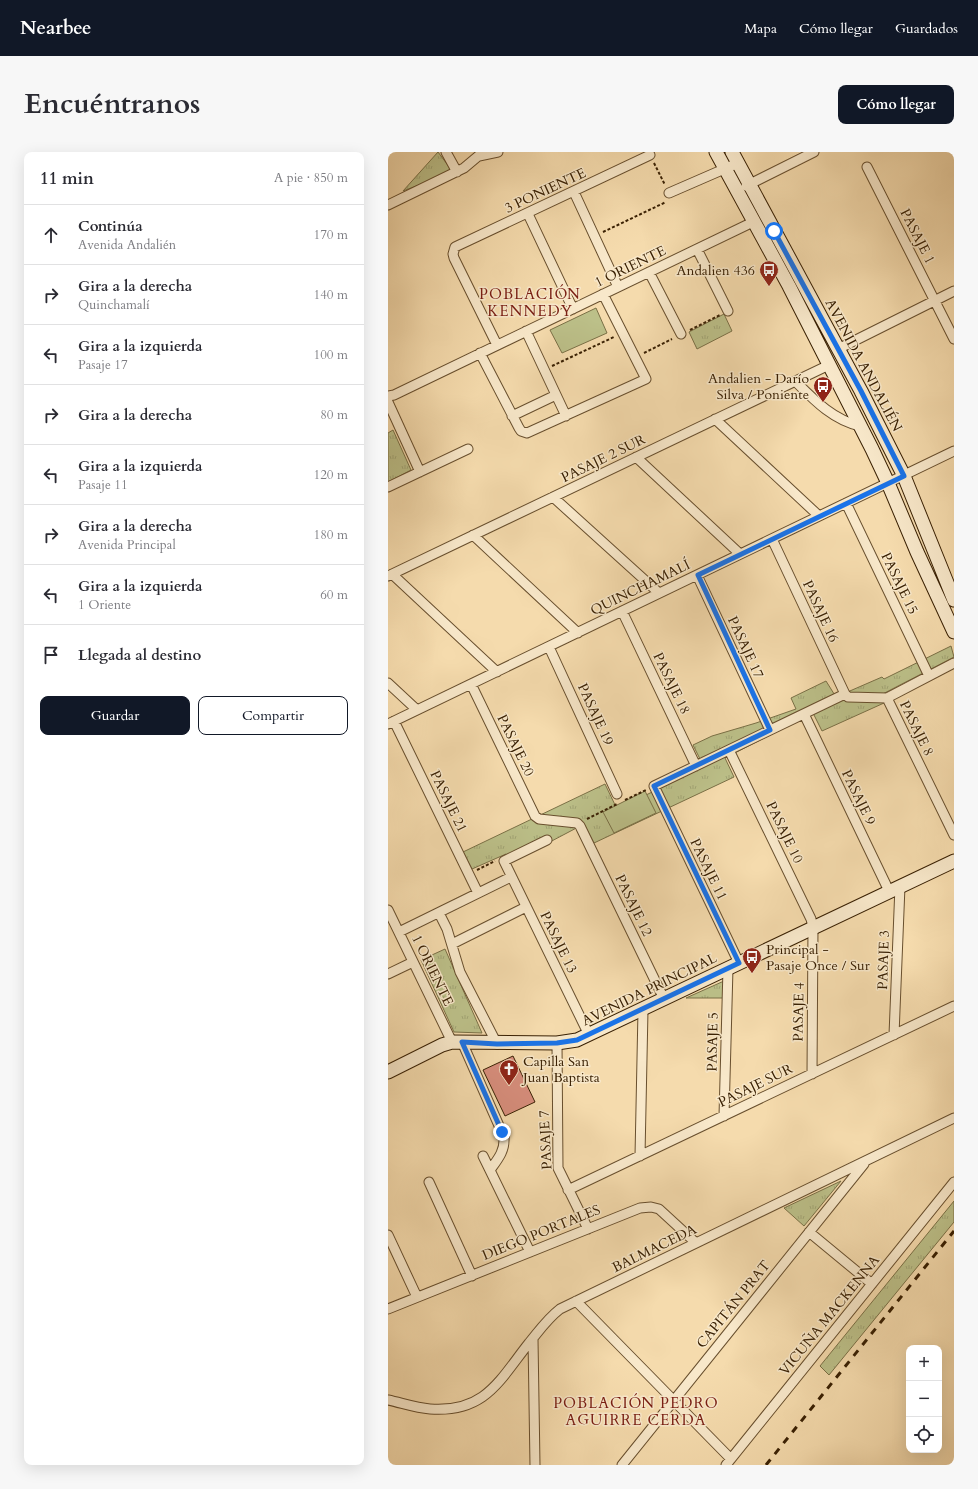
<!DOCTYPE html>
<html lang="es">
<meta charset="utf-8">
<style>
body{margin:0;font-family:Cardo,serif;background:#f7f7f7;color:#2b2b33}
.controls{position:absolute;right:12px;bottom:12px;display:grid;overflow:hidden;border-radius:8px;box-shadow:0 4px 16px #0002}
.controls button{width:36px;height:36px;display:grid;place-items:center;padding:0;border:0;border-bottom:1px solid #e1e1e2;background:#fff;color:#2b2b33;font:20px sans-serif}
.stop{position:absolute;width:12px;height:12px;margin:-9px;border:3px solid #1a73e8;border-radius:50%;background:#fff}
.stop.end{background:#1a73e8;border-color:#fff;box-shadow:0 1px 4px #0008}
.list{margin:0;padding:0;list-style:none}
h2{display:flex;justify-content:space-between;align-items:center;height:52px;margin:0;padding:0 16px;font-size:17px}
h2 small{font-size:13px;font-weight:400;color:#7c7c81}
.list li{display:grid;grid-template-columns:26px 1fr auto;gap:12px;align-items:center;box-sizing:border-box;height:60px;padding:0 16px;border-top:1px solid #e1e1e2}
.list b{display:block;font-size:15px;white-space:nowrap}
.list p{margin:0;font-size:13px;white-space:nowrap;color:#7c7c81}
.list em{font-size:13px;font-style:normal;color:#7c7c81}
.actions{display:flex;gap:8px;padding:12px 16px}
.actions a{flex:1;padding:9px 0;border:1px solid #111827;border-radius:8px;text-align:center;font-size:14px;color:#111827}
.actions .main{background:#111827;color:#fff}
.icon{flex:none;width:22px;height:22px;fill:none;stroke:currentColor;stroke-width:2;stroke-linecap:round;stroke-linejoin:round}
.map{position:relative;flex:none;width:566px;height:1313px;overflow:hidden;border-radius:8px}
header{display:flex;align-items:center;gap:24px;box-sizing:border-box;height:56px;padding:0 20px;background:#111827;color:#fff}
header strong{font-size:19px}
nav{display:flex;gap:22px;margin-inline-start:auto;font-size:14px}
.intro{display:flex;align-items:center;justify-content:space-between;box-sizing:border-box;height:96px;padding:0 24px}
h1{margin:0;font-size:28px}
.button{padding:10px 18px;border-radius:8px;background:#111827;color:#fff;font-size:14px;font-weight:700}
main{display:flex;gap:24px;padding:0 24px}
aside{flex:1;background:#fff;border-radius:8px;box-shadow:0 4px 16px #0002}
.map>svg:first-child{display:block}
</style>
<header>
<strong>Nearbee</strong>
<nav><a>Mapa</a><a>Cómo llegar</a><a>Guardados</a></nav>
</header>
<div class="intro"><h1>Encuéntranos</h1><a class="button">Cómo llegar</a></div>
<main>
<aside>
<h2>11 min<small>A pie · 850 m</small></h2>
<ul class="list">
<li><svg class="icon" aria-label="ahead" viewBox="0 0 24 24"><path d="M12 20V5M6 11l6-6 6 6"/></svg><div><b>Continúa</b><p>Avenida Andalién</p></div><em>170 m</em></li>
<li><svg class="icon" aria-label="right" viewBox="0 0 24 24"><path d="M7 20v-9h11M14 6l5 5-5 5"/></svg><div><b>Gira a la derecha</b><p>Quinchamalí</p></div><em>140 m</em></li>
<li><svg class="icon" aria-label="left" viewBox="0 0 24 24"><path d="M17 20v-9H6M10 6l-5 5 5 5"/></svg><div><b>Gira a la izquierda</b><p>Pasaje 17</p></div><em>100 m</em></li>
<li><svg class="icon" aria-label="right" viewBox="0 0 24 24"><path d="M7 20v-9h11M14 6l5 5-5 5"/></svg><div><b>Gira a la derecha</b></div><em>80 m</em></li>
<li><svg class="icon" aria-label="left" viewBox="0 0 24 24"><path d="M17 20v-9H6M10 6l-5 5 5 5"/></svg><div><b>Gira a la izquierda</b><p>Pasaje 11</p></div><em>120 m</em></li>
<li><svg class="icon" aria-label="right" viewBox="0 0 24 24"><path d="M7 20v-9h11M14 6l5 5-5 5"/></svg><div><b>Gira a la derecha</b><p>Avenida Principal</p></div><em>180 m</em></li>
<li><svg class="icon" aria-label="left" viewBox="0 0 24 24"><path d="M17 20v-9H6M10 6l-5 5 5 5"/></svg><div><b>Gira a la izquierda</b><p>1 Oriente</p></div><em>60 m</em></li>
<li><svg class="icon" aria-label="arrive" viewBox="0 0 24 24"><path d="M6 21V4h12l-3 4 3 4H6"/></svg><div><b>Llegada al destino</b></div></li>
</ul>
<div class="actions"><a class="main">Guardar</a><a>Compartir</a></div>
</aside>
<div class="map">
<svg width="566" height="1313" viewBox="0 0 566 1313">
<defs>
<pattern id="grass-tufts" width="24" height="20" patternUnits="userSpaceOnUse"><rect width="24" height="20" fill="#bcc089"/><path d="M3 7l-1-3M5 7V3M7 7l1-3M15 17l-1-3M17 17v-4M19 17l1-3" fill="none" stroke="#a2a575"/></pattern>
</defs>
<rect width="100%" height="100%" fill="#f5dbad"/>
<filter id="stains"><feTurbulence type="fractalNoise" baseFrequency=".005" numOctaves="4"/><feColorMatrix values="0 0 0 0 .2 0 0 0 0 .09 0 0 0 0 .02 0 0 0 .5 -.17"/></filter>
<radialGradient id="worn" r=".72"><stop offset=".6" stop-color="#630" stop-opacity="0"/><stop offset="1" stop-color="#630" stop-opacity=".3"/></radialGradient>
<path fill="url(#grass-tufts)" stroke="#7a7046" d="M50,0L65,20L15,39Z
M336,162L344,179L309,197L301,180Z
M5,278L23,318L0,330V281Z
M563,494L566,505L483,548L496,551L434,579L425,561L337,606L346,625L206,691L196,672L122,711L118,702L84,717L75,700L217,632L229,657L316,615L305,593L324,584L368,571L408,557L403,546L438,529L448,545L494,525L496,527Z
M57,797L94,881L66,880L33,808Z
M336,829L335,846H298Z
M453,1029L416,1074L396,1056Z
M566,1049V1070L441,1223L432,1214Z"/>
<path fill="#bcc089" stroke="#7a7046" d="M208,156L219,181L174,201L162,178Z
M257,639L268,661L226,681L215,660Z"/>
<path fill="#d88e7d" stroke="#392003" d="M125,904L147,950L117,964L95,918Z"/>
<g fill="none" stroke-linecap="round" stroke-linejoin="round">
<defs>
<path id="street" d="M58,0L69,20
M91,4L110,0
M479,15L566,187
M358,34L426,0
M186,40L230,135
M281,41L350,11
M0,53L76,16L95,0
M140,62L185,157
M309,97L340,159
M261,120L293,182
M138,179L178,264
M109,193L66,106L65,102L67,95L262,3
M450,197L566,139
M92,201L131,276L133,279L139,281L258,227L215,142
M407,229C426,248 445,268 472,274
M0,244L6,243L365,70
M0,250L32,320
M124,264L168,243
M327,267L431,364
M248,305L352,402
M0,335L80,297
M165,345L271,441
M458,351L541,524
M85,383L190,481
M384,387L457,542L460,545L499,546L566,511
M4,422L109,520
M309,423L382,578
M0,424L441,213
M234,459L308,614
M161,495L229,642
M0,531L29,558
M83,532L147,664L151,667L189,671L192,674L276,847
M499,546L566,683
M416,562L501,739
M6,569L90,741
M0,572L566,299
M341,598L423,767L425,775L424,922
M159,688L116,709L201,883
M0,758L64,890
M51,761L59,777L72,820L109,892
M11,780L123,725
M64,792L138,755
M351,811L266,634L457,542
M0,822L25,810
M506,883L512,734
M74,890L116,985C117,999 110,1007 102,1018
M169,891L170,1016L200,1077
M336,964L340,816
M95,1004L142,1100
M252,1004L255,858
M41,1030L84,1124
M180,1038L566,854
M421,1080L484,1132
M0,1083L29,1145
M188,1149L343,1307
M0,1157L252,1056L263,1055L271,1057L308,1091
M145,1187L147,1313
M0,1248C14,1251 28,1256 42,1257C97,1261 111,1229 141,1191C151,1179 159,1167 172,1157L566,966
M234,1313L476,1012
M338,1313L566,1030"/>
<path id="secondary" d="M328,0L401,134L484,297L500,331L529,400L566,480
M344,0L473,239L516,324L566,448
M0,920L54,893L64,890L169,891L189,888L566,709"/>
</defs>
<use href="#street" stroke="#684f2e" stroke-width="11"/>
<use href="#secondary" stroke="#392003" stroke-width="15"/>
<path stroke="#392003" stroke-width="2" stroke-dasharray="3 2" stroke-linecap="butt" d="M266,11L277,33
M215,80L278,50
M302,178L332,163
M256,201L284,187
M164,214L226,185
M237,648L258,638
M199,667L229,652
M89,718L107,709"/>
<use href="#street" stroke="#f8e8ca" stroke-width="9"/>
<use href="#secondary" stroke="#f8e8ca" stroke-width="13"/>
<path stroke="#392003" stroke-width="3" stroke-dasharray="7 7" stroke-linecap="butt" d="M378,1313L566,1079"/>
</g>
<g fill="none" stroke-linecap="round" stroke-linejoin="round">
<path stroke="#1a73e8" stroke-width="5" d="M114,980L74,890L109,892L169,891L189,888L351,811L266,634L382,578L310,423L516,324L473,239L386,79"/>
</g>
<defs>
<symbol id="bus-pin" viewBox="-11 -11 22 30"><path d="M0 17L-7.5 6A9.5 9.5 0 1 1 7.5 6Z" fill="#8f2418" stroke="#f8e8ca"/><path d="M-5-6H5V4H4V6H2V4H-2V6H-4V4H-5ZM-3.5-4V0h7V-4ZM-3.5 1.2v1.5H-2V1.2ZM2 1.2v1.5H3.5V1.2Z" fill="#fff"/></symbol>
<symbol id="church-pin" viewBox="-11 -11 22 30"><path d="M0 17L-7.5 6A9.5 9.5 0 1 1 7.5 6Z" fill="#8f2418" stroke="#f8e8ca"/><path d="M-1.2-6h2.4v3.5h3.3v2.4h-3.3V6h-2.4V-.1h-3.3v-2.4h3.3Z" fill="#fff"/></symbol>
</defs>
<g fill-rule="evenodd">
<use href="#bus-pin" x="370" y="107" width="22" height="30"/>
<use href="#bus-pin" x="424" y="223" width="22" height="30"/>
<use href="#bus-pin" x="353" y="794" width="22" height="30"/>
<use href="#church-pin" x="110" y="906" width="22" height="30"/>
</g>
<g text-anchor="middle" stroke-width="3" stroke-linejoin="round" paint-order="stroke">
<g font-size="14" fill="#392003" stroke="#f8e8ca">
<text transform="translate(157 38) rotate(-25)" y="5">3 PONIENTE</text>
<text transform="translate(530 84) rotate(63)" y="5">PASAJE 1</text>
<text transform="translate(242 114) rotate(-26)" y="5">1 ORIENTE</text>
<text transform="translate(476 213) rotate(62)" y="5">AVENIDA ANDALIÉN</text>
<text transform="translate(215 306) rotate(-26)" y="5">PASAJE 2 SUR</text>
<text transform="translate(512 431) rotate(64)" y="5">PASAJE 15</text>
<text transform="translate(252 435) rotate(-26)" y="5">QUINCHAMALÍ</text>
<text transform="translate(433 459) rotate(65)" y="5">PASAJE 16</text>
<text transform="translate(358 495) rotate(65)" y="5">PASAJE 17</text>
<text transform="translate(284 531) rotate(64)" y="5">PASAJE 18</text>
<text transform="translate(208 562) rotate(65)" y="5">PASAJE 19</text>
<text transform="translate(529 576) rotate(64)" y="5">PASAJE 8</text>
<text transform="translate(128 593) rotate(64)" y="5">PASAJE 20</text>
<text transform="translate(471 645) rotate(64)" y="5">PASAJE 9</text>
<text transform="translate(61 649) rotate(64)" y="5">PASAJE 21</text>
<text transform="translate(397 680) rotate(64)" y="5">PASAJE 10</text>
<text transform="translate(321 717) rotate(64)" y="5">PASAJE 11</text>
<text transform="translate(246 753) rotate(64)" y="5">PASAJE 12</text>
<text transform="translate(171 790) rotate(64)" y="5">PASAJE 13</text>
<text transform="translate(495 808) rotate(-88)" y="5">PASAJE 3</text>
<text transform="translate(45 818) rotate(64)" y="5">1 ORIENTE</text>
<text transform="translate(261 837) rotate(-26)" y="5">AVENIDA PRINCIPAL</text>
<text transform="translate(410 860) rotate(-89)" y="5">PASAJE 4</text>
<text transform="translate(324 890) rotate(-89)" y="5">PASAJE 5</text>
<text transform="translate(367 933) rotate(-26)" y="5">PASAJE SUR</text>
<text transform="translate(157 988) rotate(-93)" y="5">PASAJE 7</text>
<text transform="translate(153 1080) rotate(-22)" y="5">DIEGO PORTALES</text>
<text transform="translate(266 1096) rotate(-26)" y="5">BALMACEDA</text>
<text transform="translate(345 1152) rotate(-51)" y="5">CAPITÁN PRAT</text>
<text transform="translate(441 1163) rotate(-51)" y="5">VICUÑA MACKENNA</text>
</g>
<g font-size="14" fill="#392003" stroke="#f8e8ca" text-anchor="end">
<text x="367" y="123">Andalien 436</text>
<text x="421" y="231">Andalien - Darío<tspan x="421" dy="16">Silva / Poniente</tspan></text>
<text x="378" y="802" text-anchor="start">Principal -<tspan x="378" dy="16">Pasaje Once / Sur</tspan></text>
<text x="135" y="914" text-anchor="start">Capilla San<tspan x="135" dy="16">Juan Baptista</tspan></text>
</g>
<g font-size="15" letter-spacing="1" fill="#7a1f14" stroke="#f8e8ca">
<text x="142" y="147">POBLACIÓN<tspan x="142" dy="17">KENNEDY</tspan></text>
<text x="248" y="1256">POBLACIÓN PEDRO<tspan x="248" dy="17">AGUIRRE CERDA</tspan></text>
</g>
</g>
<rect width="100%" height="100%" filter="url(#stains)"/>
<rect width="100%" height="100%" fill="url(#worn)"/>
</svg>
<div class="controls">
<button>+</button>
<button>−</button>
<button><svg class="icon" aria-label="locate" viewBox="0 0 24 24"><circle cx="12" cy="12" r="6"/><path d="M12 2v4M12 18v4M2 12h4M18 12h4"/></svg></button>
</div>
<div class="stop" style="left:386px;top:79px"></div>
<div class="stop end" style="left:114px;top:980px"></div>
</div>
</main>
